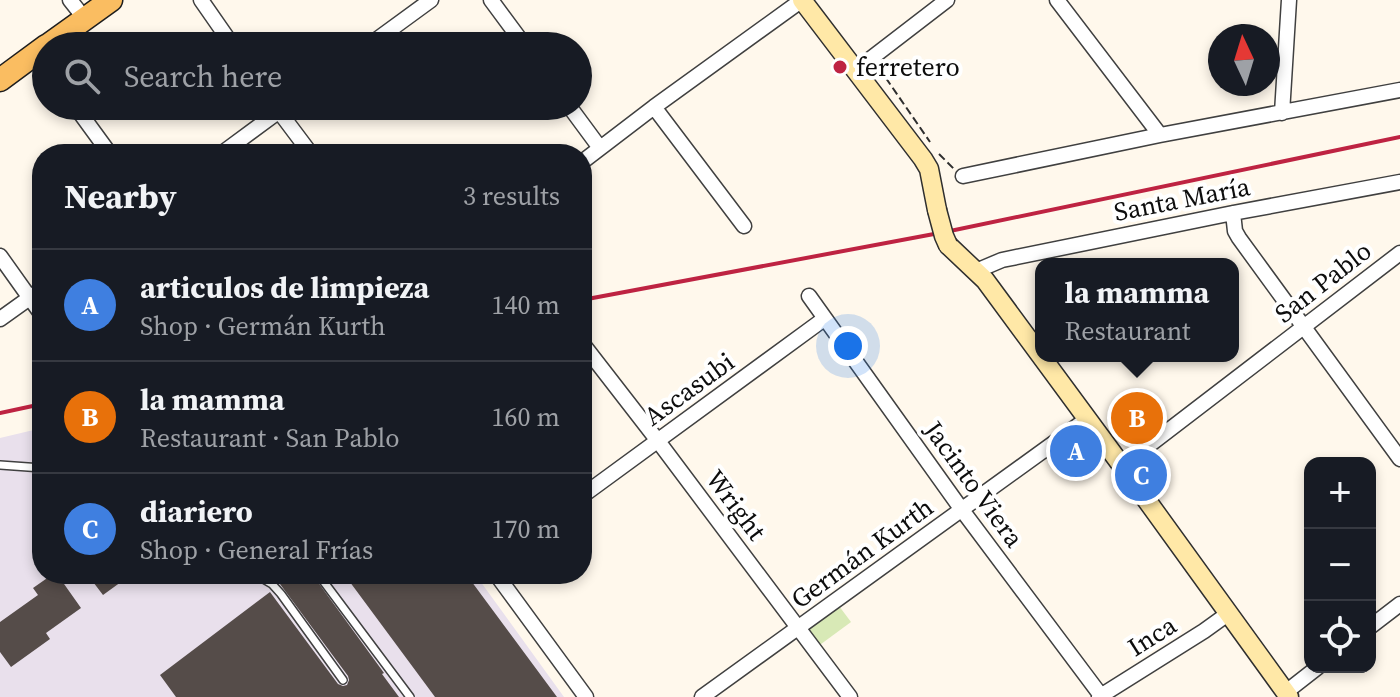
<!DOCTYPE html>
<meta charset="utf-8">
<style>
body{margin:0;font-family:"Source Serif 4",serif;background:#242831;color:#f1f3f6}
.controls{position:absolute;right:24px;bottom:24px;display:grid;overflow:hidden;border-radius:16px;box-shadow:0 4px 12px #0003}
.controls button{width:72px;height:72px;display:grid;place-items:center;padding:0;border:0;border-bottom:2px solid #363941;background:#171b24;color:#f1f3f6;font:40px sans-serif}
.compass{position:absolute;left:1208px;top:24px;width:72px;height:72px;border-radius:50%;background:#171b24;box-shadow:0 4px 12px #0003;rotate:356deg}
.you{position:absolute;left:848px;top:346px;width:28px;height:28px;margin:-20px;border:6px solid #fff;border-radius:50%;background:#1a73e8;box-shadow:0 0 0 12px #1a73e833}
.badge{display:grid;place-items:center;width:52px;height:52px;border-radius:50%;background:#1a73e8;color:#fff;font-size:26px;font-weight:700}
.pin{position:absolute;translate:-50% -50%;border:4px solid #fff;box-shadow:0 2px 8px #0006}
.popup{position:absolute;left:1035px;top:258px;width:204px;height:104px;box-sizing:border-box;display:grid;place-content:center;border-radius:16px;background:#171b24;filter:drop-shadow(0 2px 6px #0005);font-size:26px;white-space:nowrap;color:#9ea1a6}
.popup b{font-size:30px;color:#f1f3f6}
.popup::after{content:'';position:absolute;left:50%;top:100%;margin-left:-16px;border:16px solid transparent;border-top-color:#171b24}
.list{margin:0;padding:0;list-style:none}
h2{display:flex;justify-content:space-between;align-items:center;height:104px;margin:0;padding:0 32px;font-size:34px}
h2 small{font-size:26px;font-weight:400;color:#9ea1a6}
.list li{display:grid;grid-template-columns:52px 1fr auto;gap:24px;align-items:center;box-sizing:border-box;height:112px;padding:0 32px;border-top:2px solid #363941}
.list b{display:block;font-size:30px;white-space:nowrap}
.list p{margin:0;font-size:26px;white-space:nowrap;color:#9ea1a6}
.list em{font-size:26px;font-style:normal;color:#9ea1a6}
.icon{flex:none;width:44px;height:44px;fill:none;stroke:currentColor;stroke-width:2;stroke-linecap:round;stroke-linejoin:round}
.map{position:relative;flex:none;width:1400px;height:697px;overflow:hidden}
.search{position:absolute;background:#171b24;box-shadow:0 4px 12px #0003;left:32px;top:32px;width:560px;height:88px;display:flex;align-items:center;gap:20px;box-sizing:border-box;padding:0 28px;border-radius:44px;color:#9ea1a6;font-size:30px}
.panel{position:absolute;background:#171b24;box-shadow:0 4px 12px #0003;left:32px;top:144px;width:560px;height:440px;border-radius:32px}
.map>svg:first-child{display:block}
</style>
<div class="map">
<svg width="1400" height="697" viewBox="0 0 1400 697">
<rect width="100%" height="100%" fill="#fff8ec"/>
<path fill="#e9e0ec" d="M42,428V574H475L564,697H0V438Z"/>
<path fill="#d8e9b6" d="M839,606L851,622L817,647L805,630Z"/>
<path fill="#554c49" d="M53,574H57L81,608L46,633L50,639L11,667L0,652V622L38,595L33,588Z
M87,574H132L103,595Z
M293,574H312L384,673L382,674L399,697H176L160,675L270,592L338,684L343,686L347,685L349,680L348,676L280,584Z
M344,574H466L557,697H435Z"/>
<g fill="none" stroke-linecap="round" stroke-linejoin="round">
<defs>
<path id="lane" d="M0,465L42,468
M255,574L272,584L281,594L343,680
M318,574L410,697"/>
<path id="street" d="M70,0L85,19
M201,0L233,46
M491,0L525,46
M1057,0L1160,135
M368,46L431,0
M856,70L947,0
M75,106L110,154
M275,106L311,154
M569,106L600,148
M654,107L744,226
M1282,113L1289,0
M221,154L286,106
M582,162L654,107L802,0
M963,176L1160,135L1400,90
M1233,213L1235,231L1239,238L1400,459
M0,256L42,315
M976,271L1002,260L1233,213L1400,182
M809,296L962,510L1102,697
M0,319L42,289
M582,343L658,441L850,697
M1122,466L1400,253
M582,496L824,319
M496,574L586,697
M1370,627L1400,604
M1286,692L1318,667
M702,697L1087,419
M1099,697L1204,631L1229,613"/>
<path id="secondary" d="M802,0L923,159L929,169L937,210
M948,245L985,280L1122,466L1289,697"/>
<path id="primary" d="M47,46L111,0
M0,80L46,46"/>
</defs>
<use href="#lane" stroke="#404040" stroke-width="10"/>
<use href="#street" stroke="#404040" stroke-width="17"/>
<use href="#secondary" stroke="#2f2f2f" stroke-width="21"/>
<use href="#primary" stroke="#1e1e1e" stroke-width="25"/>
<path stroke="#2f2f2f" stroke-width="2" stroke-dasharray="8 4" stroke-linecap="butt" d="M879,68L930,142
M939,154L954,169"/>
<use href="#lane" stroke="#fff" stroke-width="7"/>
<use href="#street" stroke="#fff" stroke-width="14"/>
<use href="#secondary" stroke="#ffe8a7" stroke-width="18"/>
<use href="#primary" stroke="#fabd61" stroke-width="22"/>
<path stroke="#be2342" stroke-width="4" d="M582,300L950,231L1400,137
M0,413L42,404"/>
<defs>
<path id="secondary-bridge" d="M937,210L944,236L948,245"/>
</defs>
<use href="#secondary-bridge" stroke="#2f2f2f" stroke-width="21" stroke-linecap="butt"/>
<use href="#secondary-bridge" stroke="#ffe8a7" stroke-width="18"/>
</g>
<circle fill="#be2342" stroke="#fff" stroke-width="3" cx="840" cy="67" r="8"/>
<g text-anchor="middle" stroke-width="8" stroke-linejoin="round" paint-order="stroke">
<g font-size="26" fill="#0d0d0d" stroke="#fff" text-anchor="start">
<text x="856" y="76">ferretero</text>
</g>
<g font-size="26" fill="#0d0d0d" stroke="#fff">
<text transform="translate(1182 199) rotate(-11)" y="9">Santa María</text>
<text transform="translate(1323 282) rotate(-38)" y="9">San Pablo</text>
<text transform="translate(689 389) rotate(-36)" y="9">Ascasubi</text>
<text transform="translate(974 484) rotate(54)" y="9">Jacinto Viera</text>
<text transform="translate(736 505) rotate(53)" y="9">Wright</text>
<text transform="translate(862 553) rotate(-36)" y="9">Germán Kurth</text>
<text transform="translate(1152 636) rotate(-32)" y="9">Inca</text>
</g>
</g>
</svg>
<div class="controls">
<button>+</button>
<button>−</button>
<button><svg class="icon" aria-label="locate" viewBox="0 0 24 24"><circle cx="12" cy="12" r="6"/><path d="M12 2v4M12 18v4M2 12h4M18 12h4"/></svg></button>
</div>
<svg class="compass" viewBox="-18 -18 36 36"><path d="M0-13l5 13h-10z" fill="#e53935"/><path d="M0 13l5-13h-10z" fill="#9ea1a6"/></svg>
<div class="you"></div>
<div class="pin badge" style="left:1076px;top:451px;background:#3f7fe0">A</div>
<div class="pin badge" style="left:1137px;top:418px;background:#e8710a">B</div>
<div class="popup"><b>la mamma</b>Restaurant</div>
<div class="pin badge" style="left:1141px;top:475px;background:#3f7fe0">C</div>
<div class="search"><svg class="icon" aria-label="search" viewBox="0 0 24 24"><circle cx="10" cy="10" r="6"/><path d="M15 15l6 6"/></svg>Search here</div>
<section class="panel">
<h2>Nearby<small>3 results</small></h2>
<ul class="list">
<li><span class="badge" style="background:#3f7fe0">A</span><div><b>articulos de limpieza</b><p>Shop · Germán Kurth</p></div><em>140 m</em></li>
<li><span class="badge" style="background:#e8710a">B</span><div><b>la mamma</b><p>Restaurant · San Pablo</p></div><em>160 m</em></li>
<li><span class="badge" style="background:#3f7fe0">C</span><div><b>diariero</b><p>Shop · General Frías</p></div><em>170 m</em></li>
</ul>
</section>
</div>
